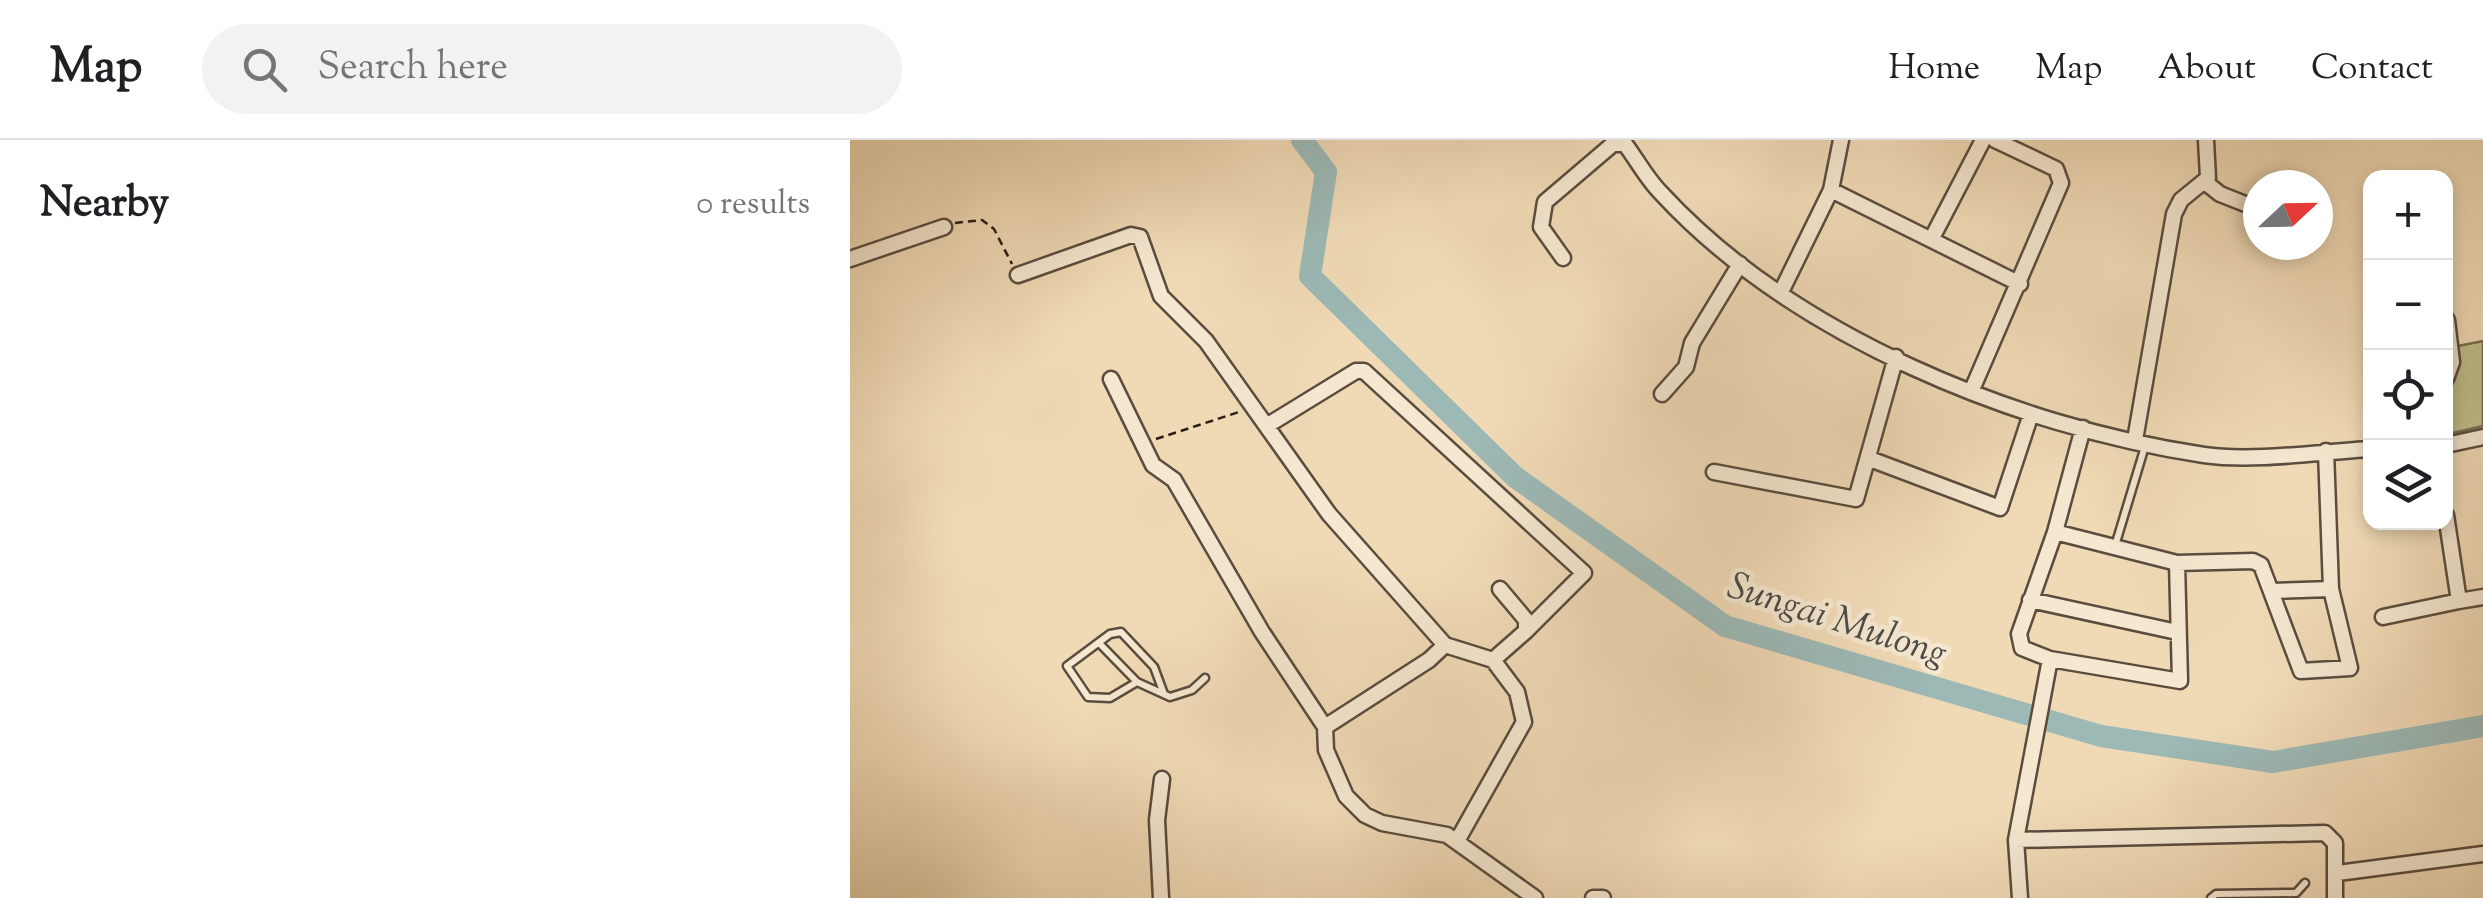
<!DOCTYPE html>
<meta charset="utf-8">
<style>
body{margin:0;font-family:"Sorts Mill Goudy",serif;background:#f2f2f2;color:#202124}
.controls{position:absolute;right:30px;top:30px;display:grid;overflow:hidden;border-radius:20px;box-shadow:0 5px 15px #0003}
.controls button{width:90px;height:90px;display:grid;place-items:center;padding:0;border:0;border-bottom:2px solid #e0e0e0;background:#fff;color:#202124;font:50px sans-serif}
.compass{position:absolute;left:1393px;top:30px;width:90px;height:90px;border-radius:50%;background:#fff;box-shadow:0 5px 15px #0003;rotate:68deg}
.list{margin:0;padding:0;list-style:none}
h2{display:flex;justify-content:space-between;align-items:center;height:130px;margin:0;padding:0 40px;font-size:42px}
h2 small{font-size:32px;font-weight:400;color:#757577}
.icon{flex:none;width:55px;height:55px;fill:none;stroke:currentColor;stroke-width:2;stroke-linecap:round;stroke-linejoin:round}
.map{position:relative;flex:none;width:1633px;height:758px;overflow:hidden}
header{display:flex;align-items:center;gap:60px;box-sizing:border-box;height:140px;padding:0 50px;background:#fff;border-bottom:2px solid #e0e0e0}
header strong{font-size:48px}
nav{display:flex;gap:55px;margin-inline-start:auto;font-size:35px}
.search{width:700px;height:90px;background:#f2f2f2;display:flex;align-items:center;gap:25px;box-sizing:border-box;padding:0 35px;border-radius:55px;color:#757577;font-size:38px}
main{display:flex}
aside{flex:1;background:#fff}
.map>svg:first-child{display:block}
</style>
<header>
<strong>Map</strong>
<div class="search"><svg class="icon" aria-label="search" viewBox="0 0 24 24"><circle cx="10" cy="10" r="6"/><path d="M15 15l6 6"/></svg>Search here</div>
<nav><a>Home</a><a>Map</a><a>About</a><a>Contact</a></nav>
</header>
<main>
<aside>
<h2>Nearby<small>0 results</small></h2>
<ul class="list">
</ul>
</aside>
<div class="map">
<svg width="1633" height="758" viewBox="0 0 1633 758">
<rect width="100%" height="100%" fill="#f0dab6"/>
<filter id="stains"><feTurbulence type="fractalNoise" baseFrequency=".002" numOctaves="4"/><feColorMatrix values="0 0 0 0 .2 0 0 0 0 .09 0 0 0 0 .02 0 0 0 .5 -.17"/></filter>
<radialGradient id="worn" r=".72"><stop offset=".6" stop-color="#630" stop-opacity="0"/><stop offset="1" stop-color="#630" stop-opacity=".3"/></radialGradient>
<path fill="#bfbe8a" stroke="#746e50" stroke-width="2.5" d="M1633,201V286L1603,293L1596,288V245L1606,233L1603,207Z"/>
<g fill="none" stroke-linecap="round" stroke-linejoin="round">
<path stroke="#9cb9b6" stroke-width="22" d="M452,0L476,32L460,136L665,337L875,486L1251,596L1423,622L1633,586"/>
<defs>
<path id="lane" d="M1265,406L1296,303
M249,503L287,542L320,557L342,550L355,538
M287,542L260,558L238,557L217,526L260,494L271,492L304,527L314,554
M1361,758L1366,754L1446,753L1455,743"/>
<path id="street" d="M1355,42L1370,54L1408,69
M981,50L1170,144
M1082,98L1133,0
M713,118L691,87L695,62L763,4H775C787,20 797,39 811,53C942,195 1166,287 1354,315C1403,322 1470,312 1520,309
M0,119L94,87
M168,135L281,95L290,97L311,156L356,201L479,374L595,505L579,520L475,587
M931,152L981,50L991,0
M261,239L303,325L324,340L412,492L475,587L476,610L496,656L515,675L532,683L597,695L685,758
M1596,239L1602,222L1597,180
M1121,252L1211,43L1206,29L1145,0
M812,254L836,227L842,203L890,124
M418,285L506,231H514L734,433L676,491
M1285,300L1324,74L1331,60L1358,38L1356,0
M1596,305L1633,297
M1020,319L1150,368L1181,274
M864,332L1006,359L1046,217
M1205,392L1233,288
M1327,423L1330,541L1200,519L1172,508L1169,494L1205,392L1327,423L1403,421L1411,425L1451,531L1500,528L1481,449L1476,311
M1421,451L1481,449
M1180,460L1327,492
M1609,461L1633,457
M1533,477L1609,461L1596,375
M595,505L643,520L676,491V480L650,449
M1166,700L1475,693L1485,703V758
M607,701L674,582L667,552L643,520
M1488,733L1633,714
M311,758L307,680L312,639
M743,758H753
M1170,758L1166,700L1200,519"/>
</defs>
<use href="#lane" stroke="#5a4c3f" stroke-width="11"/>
<use href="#street" stroke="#5a4c3f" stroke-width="19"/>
<path stroke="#281d17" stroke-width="2.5" stroke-dasharray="8 5" stroke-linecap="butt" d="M105,83L132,80L144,89L162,124
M306,299L389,272"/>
<use href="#lane" stroke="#f5e7d0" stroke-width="6"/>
<use href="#street" stroke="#f5e7d0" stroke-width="14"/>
</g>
<g text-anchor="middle" stroke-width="9" stroke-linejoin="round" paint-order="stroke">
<g font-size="38" font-style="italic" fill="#4b4c47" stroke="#f5e7d0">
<text transform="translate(988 478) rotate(18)" y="13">Sungai Mulong</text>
</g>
</g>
<rect width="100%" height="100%" filter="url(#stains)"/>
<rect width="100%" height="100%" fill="url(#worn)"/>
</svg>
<div class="controls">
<button>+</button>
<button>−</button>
<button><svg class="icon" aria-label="locate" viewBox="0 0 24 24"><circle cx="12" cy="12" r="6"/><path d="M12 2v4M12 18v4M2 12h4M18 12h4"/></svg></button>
<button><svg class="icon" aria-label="layers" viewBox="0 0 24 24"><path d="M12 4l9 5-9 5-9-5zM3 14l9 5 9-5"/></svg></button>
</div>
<svg class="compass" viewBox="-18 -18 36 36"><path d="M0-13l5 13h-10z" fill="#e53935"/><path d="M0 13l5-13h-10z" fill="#757577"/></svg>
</div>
</main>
